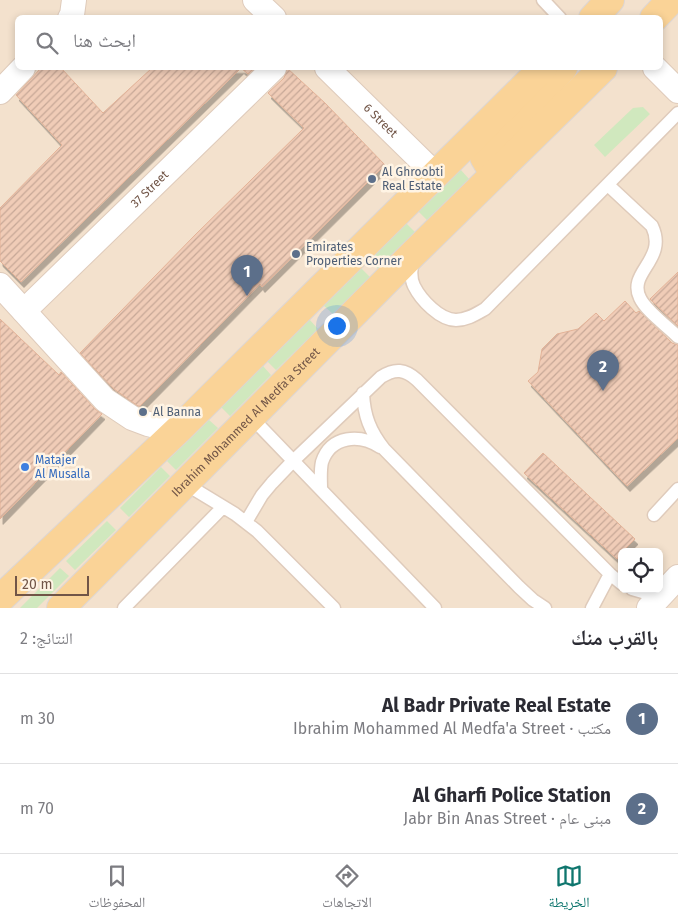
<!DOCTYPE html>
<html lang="ar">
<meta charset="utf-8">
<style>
body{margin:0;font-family:"Fira Sans","Noto Naskh Arabic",sans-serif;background:#f2f2f3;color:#2b2b33;direction:rtl}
.controls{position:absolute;right:15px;bottom:15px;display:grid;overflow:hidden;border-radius:8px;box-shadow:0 2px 8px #0003}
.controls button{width:45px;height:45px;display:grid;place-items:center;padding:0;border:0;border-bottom:1px solid #e1e1e2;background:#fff;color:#2b2b33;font:25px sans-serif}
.scale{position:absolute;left:15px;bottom:12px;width:74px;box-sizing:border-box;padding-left:5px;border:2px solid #715547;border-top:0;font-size:14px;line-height:18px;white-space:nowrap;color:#715547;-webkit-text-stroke:4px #fff4e4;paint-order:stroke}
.you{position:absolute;left:336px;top:325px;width:18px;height:18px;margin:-12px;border:4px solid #fff;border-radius:50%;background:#1a73e8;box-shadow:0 0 0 8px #1a73e833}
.badge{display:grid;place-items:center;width:32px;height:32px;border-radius:50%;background:#0f766e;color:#fff;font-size:16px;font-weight:700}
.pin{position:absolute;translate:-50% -41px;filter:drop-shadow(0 1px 2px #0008)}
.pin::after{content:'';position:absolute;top:26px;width:18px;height:15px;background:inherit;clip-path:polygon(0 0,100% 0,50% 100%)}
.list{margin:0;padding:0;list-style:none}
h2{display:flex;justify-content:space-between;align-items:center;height:65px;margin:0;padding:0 20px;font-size:21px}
h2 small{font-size:16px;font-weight:400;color:#7c7c81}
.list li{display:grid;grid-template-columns:32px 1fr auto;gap:15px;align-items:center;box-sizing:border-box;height:90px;padding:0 20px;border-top:1px solid #e1e1e2}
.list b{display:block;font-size:19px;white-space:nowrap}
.list p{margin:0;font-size:16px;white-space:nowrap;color:#7c7c81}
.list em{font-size:16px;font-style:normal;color:#7c7c81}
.icon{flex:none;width:28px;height:28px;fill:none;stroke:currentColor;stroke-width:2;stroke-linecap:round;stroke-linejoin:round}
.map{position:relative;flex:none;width:678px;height:608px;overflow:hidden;direction:ltr}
.search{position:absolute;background:#fff;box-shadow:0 2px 8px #0003;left:15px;right:15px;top:15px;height:55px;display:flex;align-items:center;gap:12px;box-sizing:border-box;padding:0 18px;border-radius:8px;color:#7c7c81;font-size:19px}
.sheet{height:245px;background:#fff}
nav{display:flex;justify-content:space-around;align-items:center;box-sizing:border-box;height:70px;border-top:1px solid #e1e1e2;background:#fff;font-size:14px;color:#7c7c81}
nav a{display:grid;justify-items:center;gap:2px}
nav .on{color:#0f766e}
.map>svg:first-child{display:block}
</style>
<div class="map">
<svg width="678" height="608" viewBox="0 0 678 608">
<defs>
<pattern id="building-hatch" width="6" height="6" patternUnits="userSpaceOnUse" patternTransform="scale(1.25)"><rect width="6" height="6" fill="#f0ccb7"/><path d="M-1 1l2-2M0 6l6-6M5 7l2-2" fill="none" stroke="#c7a897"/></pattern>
<filter id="shadow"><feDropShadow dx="3" dy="5.5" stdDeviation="0" flood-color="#0004"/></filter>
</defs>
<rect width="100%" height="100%" fill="#fcf0de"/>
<path fill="#f3e1cd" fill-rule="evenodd" d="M0,0H678V608H0ZM18,18H660V68H18ZM622,552H659V589H622Z"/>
<path fill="#d0e8be" d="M643,107L650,114L605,157L594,145L633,108Z
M460,169L469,179L427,220L418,211Z
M406,223L415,232L378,269L369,260Z
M361,268L370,277L333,314L323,305Z
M309,319L318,329L276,370L267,361Z
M263,366L271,375L230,416L221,407Z
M209,420L218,428L176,470L167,461Z
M161,467L170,476L129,517L120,508Z
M107,521L116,530L75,570L66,561Z
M60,568L69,576L37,608H20Z"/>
<path fill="url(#building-hatch)" stroke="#e3b297" filter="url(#shadow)" d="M41,68H61L103,113L152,68H255L248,74L241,68L21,282L0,261V208L62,145L16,95Z
M287,68L325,103L385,165L262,287L260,284L140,406H138L114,389L80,353L195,235L304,128L268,93L284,78Z
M678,272V326L650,299Z
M625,301L636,313L639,311L672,343L678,345V438L627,486L528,381L538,372L542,349L557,334L578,329L596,313L604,321Z
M0,319L59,375L61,372L95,409L102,414L0,519Z
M543,453L635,539L622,552L617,559L524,473Z"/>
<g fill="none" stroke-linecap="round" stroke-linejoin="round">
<defs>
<path id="service" d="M543,0L560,18
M608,185L652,226C668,260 627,272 640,298C646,311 667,326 678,337
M413,259C411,268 410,278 414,286C421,300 440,320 456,320C467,320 476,314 485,309L678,113
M363,393C364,416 370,431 384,449L519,587L533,600L545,608
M250,416L435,608
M184,483L235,514L257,531L334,608
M321,489C321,480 320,471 322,462C331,435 360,434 380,447
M654,515L678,489
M246,522L262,495L272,483L293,461L381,377C395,368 405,369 417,380L610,574L622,584
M632,589L660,597
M124,608L223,507
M592,608L610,574"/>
<g id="minor">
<path d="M255,0L274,18"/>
<path d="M70,18L72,15L74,0"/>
<path id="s1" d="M327,68L435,174"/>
<path d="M655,68L678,91"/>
<path d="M0,92L23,68"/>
<path d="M0,285L105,400L132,418L148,424L164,428H180"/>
<path id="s2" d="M24,311L274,68"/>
<path d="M649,608L678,577"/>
</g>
<g id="primary">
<path d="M593,18L610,0"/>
<path d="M654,18L671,0"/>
<path d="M501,168L496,169L490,167L484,157L485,151L563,68"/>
<path d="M0,599L180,428L543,68"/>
<path id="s3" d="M61,608L413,254L603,68"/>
</g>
</defs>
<use href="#service" stroke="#dfcbbb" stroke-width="15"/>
<use href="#minor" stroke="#dfcbbb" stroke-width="26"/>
<use href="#primary" stroke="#ddd6d3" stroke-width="30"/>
<use href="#service" stroke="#fff" stroke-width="12"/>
<use href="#minor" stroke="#fff" stroke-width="24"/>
<use href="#primary" stroke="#fad397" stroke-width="28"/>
</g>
<g fill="#5c6f8a" stroke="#fff4e4" stroke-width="2">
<circle cx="372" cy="179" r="5"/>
<circle cx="296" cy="254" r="5"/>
<circle cx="143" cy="412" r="5"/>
</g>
<circle fill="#3f7fe0" stroke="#fff4e4" stroke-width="2" cx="25" cy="467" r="5"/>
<g text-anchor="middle" stroke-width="5" stroke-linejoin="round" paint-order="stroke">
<g font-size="12" fill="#715547" stroke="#fff4e4">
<text dy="4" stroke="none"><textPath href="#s1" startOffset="75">6 Street</textPath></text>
<text dy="4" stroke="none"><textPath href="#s2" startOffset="175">37 Street</textPath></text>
<text dy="4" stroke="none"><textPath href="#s3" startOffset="262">Ibrahim Mohammed Al Medfa'a Street</textPath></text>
</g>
<g font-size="12" fill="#4e5e75" stroke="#fff4e4" text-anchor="start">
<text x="382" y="176">Al Ghroobti<tspan x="382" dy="14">Real Estate</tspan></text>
<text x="306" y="251">Emirates<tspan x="306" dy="14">Properties Corner</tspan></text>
<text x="153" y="416">Al Banna</text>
</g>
<g font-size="12" fill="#366cbe" stroke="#fff4e4" text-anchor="start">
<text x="35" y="464">Matajer<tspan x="35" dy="14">Al Musalla</tspan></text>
</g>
</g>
</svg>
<div class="controls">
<button><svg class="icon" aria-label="locate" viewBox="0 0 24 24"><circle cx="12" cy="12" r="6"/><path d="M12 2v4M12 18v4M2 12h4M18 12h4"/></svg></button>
</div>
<div class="scale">20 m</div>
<div class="you"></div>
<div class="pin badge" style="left:247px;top:296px;background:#5c6f8a">1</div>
<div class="pin badge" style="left:603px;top:391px;background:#5c6f8a">2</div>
<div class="search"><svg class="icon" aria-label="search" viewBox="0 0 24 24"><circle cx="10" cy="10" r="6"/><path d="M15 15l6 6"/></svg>ابحث هنا</div>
</div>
<section class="sheet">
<h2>بالقرب منك<small>النتائج: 2</small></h2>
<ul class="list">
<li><span class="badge" style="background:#5c6f8a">1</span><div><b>Al Badr Private Real Estate</b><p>مكتب · Ibrahim Mohammed Al Medfa'a Street</p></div><em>30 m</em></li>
<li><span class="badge" style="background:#5c6f8a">2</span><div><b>Al Gharfi Police Station</b><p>مبنى عام · Jabr Bin Anas Street</p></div><em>70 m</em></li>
</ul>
</section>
<nav>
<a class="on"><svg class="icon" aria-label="map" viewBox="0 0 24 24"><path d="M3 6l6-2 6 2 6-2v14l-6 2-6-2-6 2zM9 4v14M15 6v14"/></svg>الخريطة</a>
<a><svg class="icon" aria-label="directions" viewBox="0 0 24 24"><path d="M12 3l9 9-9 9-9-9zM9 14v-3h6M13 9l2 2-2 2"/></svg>الاتجاهات</a>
<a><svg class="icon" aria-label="saved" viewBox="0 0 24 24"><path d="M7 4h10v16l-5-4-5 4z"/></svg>المحفوظات</a>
</nav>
